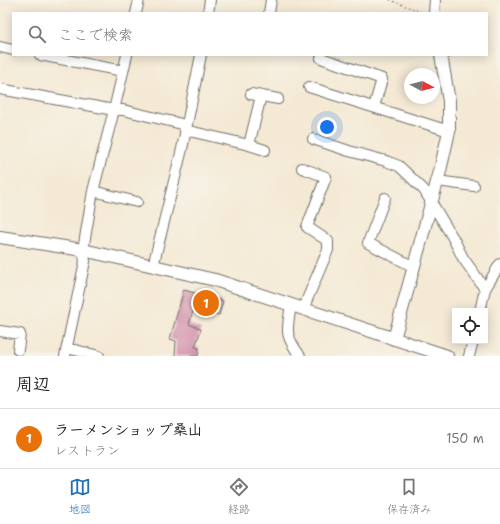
<!DOCTYPE html>
<html lang="ja">
<meta charset="utf-8">
<style>
body{margin:0;font-family:"Shantell Sans","Klee One",sans-serif;background:#f6f6f6;color:#222}
.controls{position:absolute;right:12px;bottom:12px;display:grid;overflow:hidden;border-radius:0px;box-shadow:0 2px 10px #0003}
.controls button{width:36px;height:36px;display:grid;place-items:center;padding:0;border:0;border-bottom:1px solid #e0e0e0;background:#fff;color:#222;font:20px sans-serif}
.compass{position:absolute;left:404px;top:68px;width:36px;height:36px;border-radius:50%;background:#fff;box-shadow:0 2px 10px #0003;rotate:97deg}
.you{position:absolute;left:327px;top:127px;width:14px;height:14px;margin:-10px;border:3px solid #fff;border-radius:50%;background:#1a73e8;box-shadow:0 0 0 6px #1a73e833}
.badge{display:grid;place-items:center;width:26px;height:26px;border-radius:50%;background:#1f6fb2;color:#fff;font-size:13px;font-weight:700}
.pin{position:absolute;translate:-50% -50%;border:2px solid #fff;box-shadow:0 1px 4px #0006}
.list{margin:0;padding:0;list-style:none}
h2{display:flex;justify-content:space-between;align-items:center;height:52px;margin:0;padding:0 16px;font-size:17px}
h2 small{font-size:13px;font-weight:400;color:#767676}
.list li{display:grid;grid-template-columns:26px 1fr auto;gap:12px;align-items:center;box-sizing:border-box;height:60px;padding:0 16px;border-top:1px solid #e0e0e0}
.list b{display:block;font-size:15px;white-space:nowrap}
.list p{margin:0;font-size:13px;white-space:nowrap;color:#767676}
.list em{font-size:13px;font-style:normal;color:#767676}
.icon{flex:none;width:22px;height:22px;fill:none;stroke:currentColor;stroke-width:2;stroke-linecap:round;stroke-linejoin:round}
.map{position:relative;flex:none;width:500px;height:356px;overflow:hidden}
.search{position:absolute;background:#fff;box-shadow:0 2px 10px #0003;left:12px;right:12px;top:12px;height:44px;display:flex;align-items:center;gap:10px;box-sizing:border-box;padding:0 14px;border-radius:0px;color:#767676;font-size:15px}
.sheet{height:112px;background:#fff}
nav{display:flex;justify-content:space-around;align-items:center;box-sizing:border-box;height:56px;border-top:1px solid #e0e0e0;background:#fff;font-size:11px;color:#767676}
nav a{display:grid;justify-items:center;gap:2px}
nav .on{color:#1f6fb2}
.map>svg:first-child{display:block}
</style>
<div class="map">
<svg width="500" height="356" viewBox="0 0 500 356">
<rect width="100%" height="100%" fill="#f7f3e8"/>
<filter id="ink" filterUnits="userSpaceOnUse"><feTurbulence type="fractalNoise" baseFrequency=".025" numOctaves="2"/><feDisplacementMap in="SourceGraphic" scale="8" xChannelSelector="R" yChannelSelector="G"/><feConvolveMatrix kernelMatrix="1 2 1 2 8 2 1 2 1" color-interpolation-filters="sRGB"/></filter>
<filter id="wash" filterUnits="userSpaceOnUse"><feTurbulence type="fractalNoise" baseFrequency=".012" numOctaves="4" result="noise"/><feDisplacementMap in="SourceGraphic" scale="16" xChannelSelector="R" yChannelSelector="G"/><feGaussianBlur stdDeviation="0.9" result="paint"/><feColorMatrix in="noise" values="0 0 0 0 0 0 0 0 0 0 0 0 0 0 0 0 0 1.4 0 .05"/><feComposite in="paint" operator="in"/></filter>
<g filter="url(#wash)">
<rect width="100%" height="100%" fill="#f4e9d4"/>
<g id="blocks">
<path fill="#d395ae" d="M184,290L223,301L219,315L194,308L189,324L201,329L195,347L199,348L198,356H175L176,341L170,339Z"/>
</g>
</g>
<g filter="url(#ink)">
<use href="#blocks" fill-opacity="0" stroke="#716e66" stroke-width="1"/>
<g fill="none" stroke-linecap="round" stroke-linejoin="round">
<defs>
<path id="minor" d="M136,13L139,0
M208,13L210,0
M269,13L271,0
M434,13L435,0
M0,47L13,50
M40,55L123,71
M321,58L382,79L374,107
M309,87L449,131
M0,89L114,110H123L186,125
M251,94L278,99
M185,130L249,145L261,96
M313,139L349,151L386,161L399,166L424,190L453,238L463,258L485,289
M249,145L265,150
M302,168L326,177L307,227L328,241V250L303,309
M437,181L474,186
M93,191L137,202
M385,198L368,243L414,267
M153,266L182,149L201,55
M291,305C287,331 284,334 300,356
M480,311L485,289L500,264
M0,331L20,334L18,350
M67,348L99,356
M65,356L85,261L83,250L93,191L114,110L127,55
M469,356L473,341"/>
<path id="tertiary" d="M0,237L83,250L215,280L447,356
M394,339L440,171L449,131V101L441,55"/>
</defs>
<use href="#minor" stroke="#716e66" stroke-width="12"/>
<use href="#tertiary" stroke="#716e66" stroke-width="14"/>
<path stroke="#716e66" stroke-width="1.5" stroke-dasharray="1 3" stroke-linecap="butt" d="M390,0L424,13"/>
<use href="#minor" stroke="#fff" stroke-width="10"/>
<use href="#tertiary" stroke="#fff" stroke-width="12"/>
</g>
</g>
</svg>
<div class="controls">
<button><svg class="icon" aria-label="locate" viewBox="0 0 24 24"><circle cx="12" cy="12" r="6"/><path d="M12 2v4M12 18v4M2 12h4M18 12h4"/></svg></button>
</div>
<svg class="compass" viewBox="-18 -18 36 36"><path d="M0-13l5 13h-10z" fill="#e53935"/><path d="M0 13l5-13h-10z" fill="#767676"/></svg>
<div class="you"></div>
<div class="pin badge" style="left:206px;top:303px;background:#e8710a">1</div>
<div class="search"><svg class="icon" aria-label="search" viewBox="0 0 24 24"><circle cx="10" cy="10" r="6"/><path d="M15 15l6 6"/></svg>ここで検索</div>
</div>
<section class="sheet">
<h2>周辺<small></small></h2>
<ul class="list">
<li><span class="badge" style="background:#e8710a">1</span><div><b>ラーメンショップ桑山</b><p>レストラン</p></div><em>150 m</em></li>
</ul>
</section>
<nav>
<a class="on"><svg class="icon" aria-label="map" viewBox="0 0 24 24"><path d="M3 6l6-2 6 2 6-2v14l-6 2-6-2-6 2zM9 4v14M15 6v14"/></svg>地図</a>
<a><svg class="icon" aria-label="directions" viewBox="0 0 24 24"><path d="M12 3l9 9-9 9-9-9zM9 14v-3h6M13 9l2 2-2 2"/></svg>経路</a>
<a><svg class="icon" aria-label="saved" viewBox="0 0 24 24"><path d="M7 4h10v16l-5-4-5 4z"/></svg>保存済み</a>
</nav>
